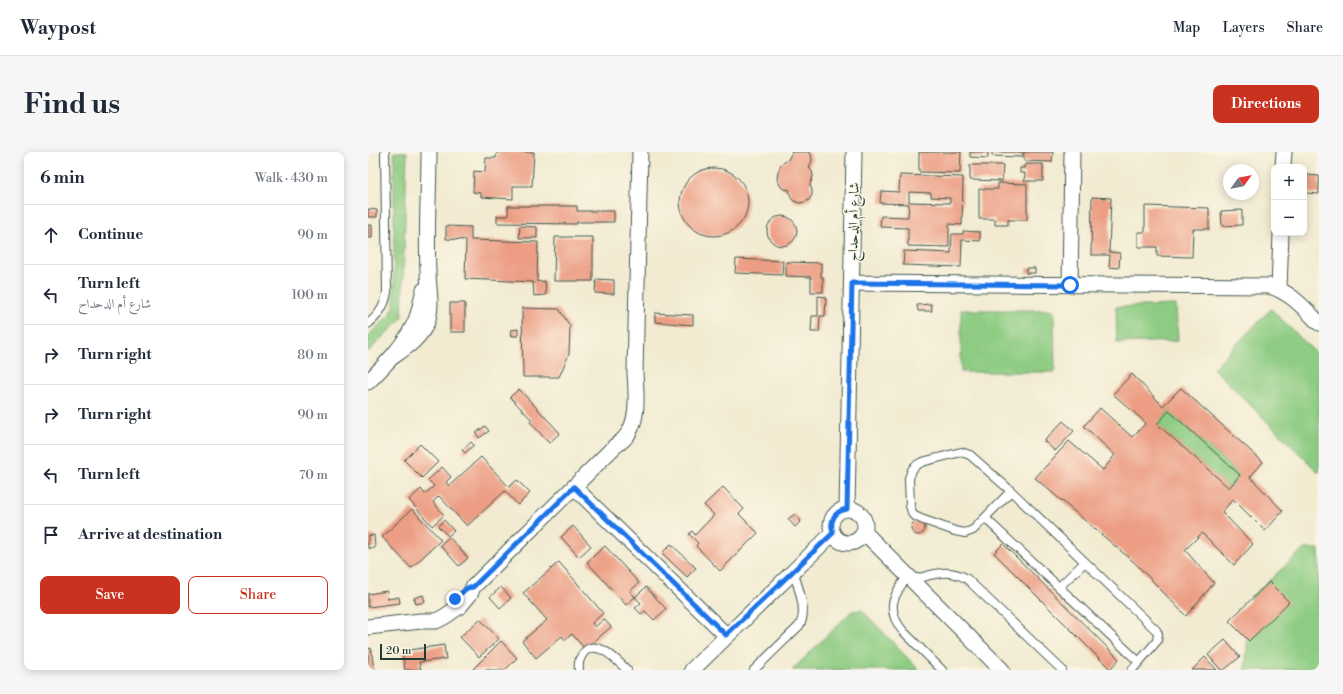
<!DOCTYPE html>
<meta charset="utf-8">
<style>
body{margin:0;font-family:"Libre Bodoni",Amiri,serif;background:#f6f6f7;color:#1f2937}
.controls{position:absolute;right:12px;top:12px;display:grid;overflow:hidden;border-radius:8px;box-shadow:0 2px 10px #0003}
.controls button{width:36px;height:36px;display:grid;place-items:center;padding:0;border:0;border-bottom:1px solid #e0e1e3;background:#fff;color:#1f2937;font:20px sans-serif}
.compass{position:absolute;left:855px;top:12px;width:36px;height:36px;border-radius:50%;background:#fff;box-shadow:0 2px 10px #0003;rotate:57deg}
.scale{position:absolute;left:12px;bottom:10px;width:46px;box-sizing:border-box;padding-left:4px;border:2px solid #1f3d34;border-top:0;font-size:11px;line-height:14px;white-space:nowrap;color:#1f3d34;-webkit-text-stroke:3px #fcf5e5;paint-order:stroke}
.stop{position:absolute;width:12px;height:12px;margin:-9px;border:3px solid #1a73e8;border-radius:50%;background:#fff}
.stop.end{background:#1a73e8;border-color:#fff;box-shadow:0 1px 4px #0008}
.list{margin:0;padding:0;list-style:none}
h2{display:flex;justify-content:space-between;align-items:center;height:52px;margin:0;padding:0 16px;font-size:17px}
h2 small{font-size:13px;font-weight:400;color:#747a83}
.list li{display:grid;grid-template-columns:26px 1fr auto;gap:12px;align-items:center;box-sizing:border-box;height:60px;padding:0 16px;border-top:1px solid #e0e1e3}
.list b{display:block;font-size:15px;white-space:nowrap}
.list p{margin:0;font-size:13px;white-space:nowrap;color:#747a83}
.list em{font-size:13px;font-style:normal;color:#747a83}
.actions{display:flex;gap:8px;padding:12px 16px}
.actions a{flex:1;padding:9px 0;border:1px solid #c8321e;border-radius:8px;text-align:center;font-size:14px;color:#c8321e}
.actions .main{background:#c8321e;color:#fff}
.icon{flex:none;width:22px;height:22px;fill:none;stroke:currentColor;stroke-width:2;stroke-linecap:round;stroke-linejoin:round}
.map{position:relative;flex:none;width:951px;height:518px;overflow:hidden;border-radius:8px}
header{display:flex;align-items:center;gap:24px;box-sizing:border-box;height:56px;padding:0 20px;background:#fff;border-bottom:1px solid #e0e1e3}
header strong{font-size:19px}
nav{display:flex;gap:22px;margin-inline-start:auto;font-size:14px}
.intro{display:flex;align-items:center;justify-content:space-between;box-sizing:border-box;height:96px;padding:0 24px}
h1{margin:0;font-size:28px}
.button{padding:10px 18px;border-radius:8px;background:#c8321e;color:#fff;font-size:14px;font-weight:700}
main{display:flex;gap:24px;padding:0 24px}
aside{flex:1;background:#fff;border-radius:8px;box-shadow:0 2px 10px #0003}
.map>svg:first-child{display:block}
</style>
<header>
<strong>Waypost</strong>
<nav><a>Map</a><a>Layers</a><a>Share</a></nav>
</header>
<div class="intro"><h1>Find us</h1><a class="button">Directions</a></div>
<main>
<aside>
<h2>6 min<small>Walk · 430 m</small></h2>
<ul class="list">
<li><svg class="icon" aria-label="ahead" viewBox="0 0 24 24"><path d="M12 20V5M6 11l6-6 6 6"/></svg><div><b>Continue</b></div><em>90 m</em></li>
<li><svg class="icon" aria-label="left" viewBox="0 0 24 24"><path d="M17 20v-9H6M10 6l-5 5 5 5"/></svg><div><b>Turn left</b><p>شارع أم الدحداح</p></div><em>100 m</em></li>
<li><svg class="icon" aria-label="right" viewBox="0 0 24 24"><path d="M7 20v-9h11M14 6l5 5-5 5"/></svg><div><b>Turn right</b></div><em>80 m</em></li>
<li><svg class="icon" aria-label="right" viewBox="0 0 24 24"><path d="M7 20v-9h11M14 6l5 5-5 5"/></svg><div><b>Turn right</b></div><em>90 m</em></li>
<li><svg class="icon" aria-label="left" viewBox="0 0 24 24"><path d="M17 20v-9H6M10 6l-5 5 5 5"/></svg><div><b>Turn left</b></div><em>70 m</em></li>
<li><svg class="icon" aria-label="arrive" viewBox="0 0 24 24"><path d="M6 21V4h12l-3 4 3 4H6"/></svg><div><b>Arrive at destination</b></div></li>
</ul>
<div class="actions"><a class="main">Save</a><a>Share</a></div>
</aside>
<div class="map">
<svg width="951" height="518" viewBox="0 0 951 518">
<rect width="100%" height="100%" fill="#fcf5e5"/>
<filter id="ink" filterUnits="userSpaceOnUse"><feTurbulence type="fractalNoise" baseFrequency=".025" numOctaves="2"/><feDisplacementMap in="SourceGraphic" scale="8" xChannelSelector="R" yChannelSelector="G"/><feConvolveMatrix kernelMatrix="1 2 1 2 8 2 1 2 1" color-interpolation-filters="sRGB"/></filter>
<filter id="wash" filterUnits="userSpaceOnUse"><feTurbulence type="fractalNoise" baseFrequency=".012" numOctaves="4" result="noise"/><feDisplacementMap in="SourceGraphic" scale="16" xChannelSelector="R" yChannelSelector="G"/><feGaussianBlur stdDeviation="0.9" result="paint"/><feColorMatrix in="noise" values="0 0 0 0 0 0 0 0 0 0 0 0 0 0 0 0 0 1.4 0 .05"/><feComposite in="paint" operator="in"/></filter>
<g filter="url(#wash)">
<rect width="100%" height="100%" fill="#f2ebd2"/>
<path fill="#8dcc82" stroke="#56845b" d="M26,0H39L34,166L0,200V184L23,161L26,154Z
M808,153L810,189L749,191L748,155Z
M903,157L951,204V321L845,216Z
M593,158H686L687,220H593Z
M801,259L872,323L861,336L789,272Z
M936,397H951V518H877L883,445Z
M494,458L551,518H424L484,459Z"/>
<g id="blocks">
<path fill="#ec9d83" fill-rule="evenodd" d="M129,0H166L164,34H145V47L113,45V41L105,40L106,19L117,20L118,6H128Z
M424,0H440L443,2L444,8L441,16L444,19L445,24L442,33L444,38V43L441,48L437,50L431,51L426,49L423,46L421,37L417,38L413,35L409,27L410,20L413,12L420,8Z
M551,0H593L592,21L551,20Z
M602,0H620V6L602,5Z
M624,0H655L654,5L624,4Z
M656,0H685L684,10L656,9Z
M657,12H675V29H656L657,21H652V16H656Z
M602,13H635L634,29L602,28Z
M312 50a34 34 0 1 1 68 0a34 34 0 1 1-68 0Z
M532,23L595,25L594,73L581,72V95L540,94V76L512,75L513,64L540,65L541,52L512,51L513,39L531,40ZM541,40L563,41V45L582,46V51L541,50Z
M939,23L951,24V42L938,41Z
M630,31L659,32V68H640V73H627V67H611V37H630Z
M724,45L743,46L741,100L752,101L751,116L741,115L742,103H723Z
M140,54H209V59H246V70H209V72L129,71V64H140Z
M777,54L841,56V77H825L824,105L789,104V95H770V80H777Z
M0,57L9,58V65H0Z
M874,58V73L854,74L853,59Z
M399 79a15 15 0 1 1 30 0a15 15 0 1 1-30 0Z
M0,73H4V86H0Z
M78,74L103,75V88L170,90L169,130L177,129L178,143L166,144L165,130L97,127L98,88L78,87Z
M152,74L169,75V86H151Z
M595,79L612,80V89L594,88L593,115L535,113L536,99L583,101L584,82H595Z
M187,85H225V129H186Z
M368,107L415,109L414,123L367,121Z
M418,110L453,111V125H455V140H443V125L418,124Z
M658,116H667V121H658Z
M228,127L246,128V142L227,141Z
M450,144L458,145L457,164H452L451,180H443L444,164H450Z
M82,151H97V180H82Z
M563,152L564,159H550L549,153Z
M154,156L191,157L202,174L201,202L191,225H155Z
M287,161L325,163V173L287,170Z
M150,177V184H144L143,178Z
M764,222L795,254L813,236L895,310L882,325L915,359L897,379L865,347L854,360L885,392L866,413L834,381L817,398L846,431L818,464L767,411L667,326L701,289L735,318L747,303L716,274L732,256L764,285L778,271L745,242ZM801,259L872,323L861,336L789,272Z
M151,237L192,281L181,291L162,270L164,268L142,245Z
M695,269L706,279L687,299L676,289Z
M117,274L121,279L111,286L108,281Z
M103,290L106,293L97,301L94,298Z
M52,292L70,310L54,326L36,308Z
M113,305L141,335L149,328L162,341L150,353L137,339L99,374L71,344L65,350L76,363L64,374L41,348L53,337L57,342L66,334L60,328L74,315L83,325L78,330L81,334Z
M355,335L376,357L371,362L390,381L352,419L328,394L330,391L321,382L324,379L327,383L346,363L336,353Z
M44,357L73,388L43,416L14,385Z
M427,362L433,369L427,375L420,367Z
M76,368L86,379L80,384L70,374Z
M543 376a7 7 0 1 1 14 0a7 7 0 1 1-14 0Z
M205,374L223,394L211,405L193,385Z
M6,383L7,396H0V384Z
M81,385L100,406L91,414L72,393Z
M303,392L328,416L319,425L294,401Z
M635,392L751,507L742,517L626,401Z
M237,394L271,431L262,439L267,445L258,453L219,410Z
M191,410L235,461L224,471L227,475L236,467L243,475L217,497L204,482L197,488L194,484L168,506L154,489L179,468L155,441Z
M901,430L921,450L881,489L861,469Z
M133,435L143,446L132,456L122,445Z
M278,435L298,457L286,468L277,459L273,462L267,456L273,451L267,445Z
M19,439L20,447L31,445L32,451L0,455V442Z
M55,443L57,450L48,452L46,446Z
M112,467L131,487L111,505L92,485Z
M857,488L872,505L856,518H853L840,503Z
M133,489L149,506L137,518H104Z
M76,493L78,507L51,510L53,518H37L34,499Z
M3,496L6,518H0V497Z
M837,505L849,518H824Z"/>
</g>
</g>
<g filter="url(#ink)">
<use href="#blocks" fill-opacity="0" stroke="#3f574c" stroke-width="1"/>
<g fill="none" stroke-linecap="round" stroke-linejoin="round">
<defs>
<path id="lane" d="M0,172C11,163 17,154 19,140L17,0
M643,339L605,378L597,381L587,379L553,367L545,363L542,354L541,326L544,318L547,314L554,310L593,300L602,303L643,339L788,478L790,482L789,489L764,518
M617,366L771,510
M540,423C526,443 517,456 534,478L574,518
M544,428C564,423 580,415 599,427L694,518
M691,435L717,410
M211,518C210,512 211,508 214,503C227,483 249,509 259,518
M386,518L431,474C441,460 429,433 425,418"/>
<path id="street" d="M915,15L916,0
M484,131L902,134C922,140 936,156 951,171
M702,133L704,0
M911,137L913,81
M23,206C37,196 52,187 59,170C65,153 60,136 60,119C58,79 61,39 61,0
M0,230C18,212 38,192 48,168C52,158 53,148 56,138
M206,335L358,483
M479,357L486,0
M463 374a17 17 0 1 1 34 0a17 17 0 1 1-34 0Z
M496,380L634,518
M0,475L53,469H68L76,465L92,454L102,442L105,435L246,295C249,292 253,290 256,287C272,270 268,242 267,221L272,0
M324,518L465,381"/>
</defs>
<use href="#lane" stroke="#3f574c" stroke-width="10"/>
<use href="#street" stroke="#3f574c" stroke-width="17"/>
<use href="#lane" stroke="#fff" stroke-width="8"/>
<use href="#street" stroke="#fff" stroke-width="15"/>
</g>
</g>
<g fill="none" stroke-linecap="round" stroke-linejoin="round" filter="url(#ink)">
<path stroke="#1a73e8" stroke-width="5" d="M87,447L99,436L105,435L206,335L358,483L465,381C461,368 467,359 479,357L484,131L702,133"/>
</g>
<g text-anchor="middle" stroke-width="3" stroke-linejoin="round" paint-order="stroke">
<g font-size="14" fill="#1f3d34" stroke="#fcf5e5">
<text transform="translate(485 70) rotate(-89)" y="5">شارع أم الدحداح</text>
</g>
</g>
</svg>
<div class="controls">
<button>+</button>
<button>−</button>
</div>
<svg class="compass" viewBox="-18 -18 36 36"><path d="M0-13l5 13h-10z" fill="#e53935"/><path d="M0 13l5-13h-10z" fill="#747a83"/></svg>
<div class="scale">20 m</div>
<div class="stop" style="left:702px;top:133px"></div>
<div class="stop end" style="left:87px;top:447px"></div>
</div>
</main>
